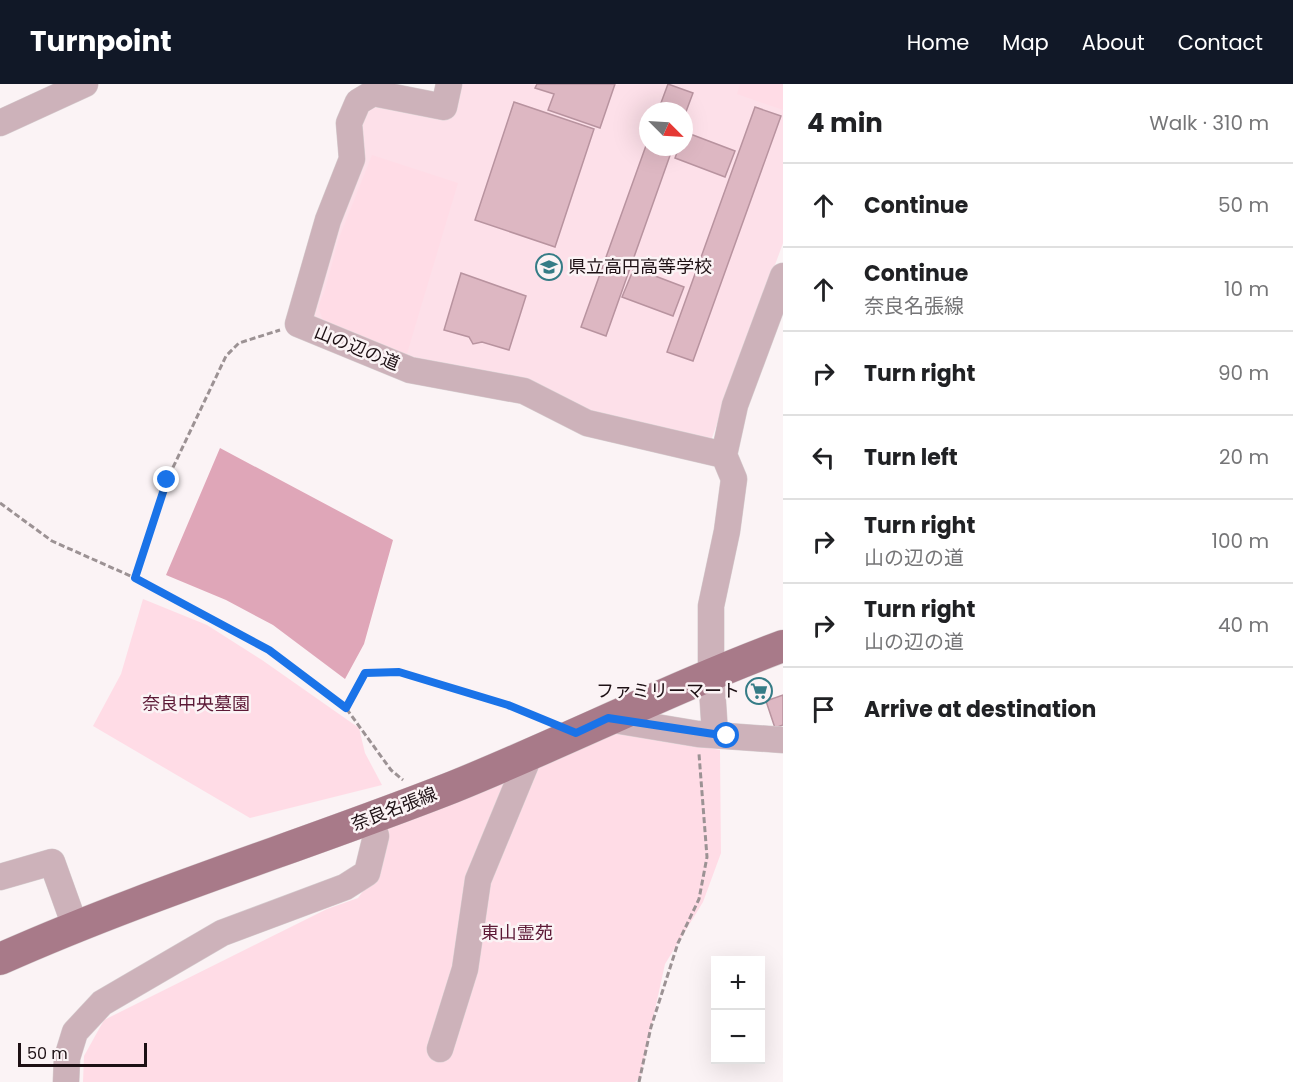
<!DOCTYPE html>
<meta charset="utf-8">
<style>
body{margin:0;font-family:Poppins,"Noto Sans JP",sans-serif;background:#f6f6f6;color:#202124}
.controls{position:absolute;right:18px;bottom:18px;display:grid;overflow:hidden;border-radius:0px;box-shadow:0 6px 24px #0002}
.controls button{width:54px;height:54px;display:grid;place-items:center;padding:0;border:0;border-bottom:2px solid #e0e0e0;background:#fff;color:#202124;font:30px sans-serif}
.compass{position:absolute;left:639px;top:18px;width:54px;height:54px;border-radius:50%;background:#fff;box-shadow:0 6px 24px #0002;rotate:114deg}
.scale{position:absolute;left:18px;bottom:15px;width:129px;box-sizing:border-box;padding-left:6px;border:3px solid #1d1014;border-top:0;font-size:16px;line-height:21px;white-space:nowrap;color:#1d1014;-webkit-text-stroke:4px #fbf3f5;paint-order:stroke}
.stop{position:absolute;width:18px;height:18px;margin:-14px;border:4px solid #1a73e8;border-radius:50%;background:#fff}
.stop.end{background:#1a73e8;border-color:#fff;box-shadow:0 2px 6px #0008}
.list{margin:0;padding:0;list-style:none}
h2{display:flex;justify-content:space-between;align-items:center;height:78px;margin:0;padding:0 24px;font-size:26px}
h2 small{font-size:20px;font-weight:400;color:#757577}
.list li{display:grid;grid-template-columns:39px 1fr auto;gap:18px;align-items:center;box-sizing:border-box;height:84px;padding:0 24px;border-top:2px solid #e0e0e0}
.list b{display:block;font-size:22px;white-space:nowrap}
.list p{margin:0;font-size:20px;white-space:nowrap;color:#757577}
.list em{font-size:20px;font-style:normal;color:#757577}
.icon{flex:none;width:33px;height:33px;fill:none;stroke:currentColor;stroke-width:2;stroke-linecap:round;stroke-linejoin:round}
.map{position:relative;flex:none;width:783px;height:998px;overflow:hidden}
header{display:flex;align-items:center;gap:36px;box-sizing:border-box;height:84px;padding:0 30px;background:#111827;color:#fff}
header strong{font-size:28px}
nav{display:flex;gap:33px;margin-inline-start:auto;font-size:21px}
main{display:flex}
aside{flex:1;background:#fff}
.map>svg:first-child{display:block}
</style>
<header>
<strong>Turnpoint</strong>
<nav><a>Home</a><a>Map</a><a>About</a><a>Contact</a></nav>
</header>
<main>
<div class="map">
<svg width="783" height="998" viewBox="0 0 783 998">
<rect width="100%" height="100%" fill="#fbf3f5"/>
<path fill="#fde0e9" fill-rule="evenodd" d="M458,0H783V159L709,362L439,287L306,234L363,72V35L367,25L380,17L450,28ZM648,27H684V63H648Z"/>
<path fill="#ffdce6" d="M740,0H783V26L737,10Z
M372,71L458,99L406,273L324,239L318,223L325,206L339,154Z
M143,515L207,541L262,576L359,644L365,669L382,701L250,734L93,642L121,590Z
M612,645L720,666L721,769L703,818L665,880L640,994L635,998H83L84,972L104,936L327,825L358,814L369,799L387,735Z"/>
<path fill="#dfa6b8" d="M220,364L393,456L364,560L345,595L273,541L226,516L166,491Z"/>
<path fill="#ddb7c2" stroke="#b8939f" stroke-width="1.5" d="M537,0H615L600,44L548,26L554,10L535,4Z
M668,0L693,9L684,33V27H658Z
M514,18L594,45L555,163L475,136Z
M755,23L781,32L693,277L667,268Z
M685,48L735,67L725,93L675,74L679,63H684Z
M648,56V63H673L606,252L581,243Z
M634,184L684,203L673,232L622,213Z
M461,189L526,212L509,266L482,258L473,260L469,253L444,246Z
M783,611V641L775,644L766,617Z"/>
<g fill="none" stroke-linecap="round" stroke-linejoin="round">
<defs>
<path id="minor" d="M449,0L444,23L373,9L358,18L349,39L352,75L328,136L298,240L410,286L524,307L587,339L724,371
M0,39L85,0
M608,635L698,650L783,656
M715,650L711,589V522L727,447L734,395L724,371L735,321L783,192
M0,793L52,778L75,842
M440,965L465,885L478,796L530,670
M66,998L67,974L75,948L102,919L222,849L345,803L367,789L376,752L371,735"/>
<path id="major" d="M0,875C148,809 303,762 453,703C564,658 671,604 783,562"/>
</defs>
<use href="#minor" stroke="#d7cfd1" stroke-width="27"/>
<use href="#major" stroke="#d7cfd1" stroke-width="33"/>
<path stroke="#9c9294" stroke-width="3" stroke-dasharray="6 3" stroke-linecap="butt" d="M0,419L52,457L135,494L269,566L343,620L391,686L403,696
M135,494L167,396L226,272L239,259L280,246
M346,624L365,589L399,588L508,621L547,637
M639,998L651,943L678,859L699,815L707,773L699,670"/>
<use href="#minor" stroke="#cdb2ba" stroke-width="26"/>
<use href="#major" stroke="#a87a89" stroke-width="32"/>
</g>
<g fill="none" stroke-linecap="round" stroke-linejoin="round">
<path stroke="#1a73e8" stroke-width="8" d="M167,396L135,494L269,566L346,624L365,589L399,588L508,621L576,649L608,634L727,652"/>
</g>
<defs>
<symbol id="school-ring" viewBox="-11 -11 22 22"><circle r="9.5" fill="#fbf3f5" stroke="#357c86" stroke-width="1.5"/><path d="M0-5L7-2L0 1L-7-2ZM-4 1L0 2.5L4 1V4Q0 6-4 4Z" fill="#357c86"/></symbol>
<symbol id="supermarket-ring" viewBox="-11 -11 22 22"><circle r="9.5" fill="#fbf3f5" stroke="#357c86" stroke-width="1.5"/><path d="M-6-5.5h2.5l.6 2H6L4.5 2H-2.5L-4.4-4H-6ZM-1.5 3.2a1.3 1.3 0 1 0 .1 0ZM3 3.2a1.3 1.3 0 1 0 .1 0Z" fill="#357c86"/></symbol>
</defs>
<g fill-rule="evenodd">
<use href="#school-ring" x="534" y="168" width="30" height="30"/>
<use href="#supermarket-ring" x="744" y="592" width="30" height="30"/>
</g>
<g text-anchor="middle" stroke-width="5" stroke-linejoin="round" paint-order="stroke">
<g font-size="18" fill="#1d1014" stroke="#fbf3f5" text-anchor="start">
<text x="568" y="189">県立高円高等学校</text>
<text x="740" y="613" text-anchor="end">ファミリーマート</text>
</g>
<g font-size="18" fill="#1d1014" stroke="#fbf3f5">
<text transform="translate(357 264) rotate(22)" y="6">山の辺の道</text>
<text transform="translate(394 725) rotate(-21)" y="6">奈良名張線</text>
</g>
<g font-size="18" fill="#5c1936" stroke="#fbf3f5">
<text x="196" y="626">奈良中央墓園</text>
<text x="517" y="855">東山霊苑</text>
</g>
</g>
</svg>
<div class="controls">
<button>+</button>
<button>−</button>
</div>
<svg class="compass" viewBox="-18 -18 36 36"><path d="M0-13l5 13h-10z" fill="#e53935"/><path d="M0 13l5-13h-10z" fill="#757577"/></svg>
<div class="scale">50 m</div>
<div class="stop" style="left:727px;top:652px"></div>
<div class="stop end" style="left:167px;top:396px"></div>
</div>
<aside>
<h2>4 min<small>Walk · 310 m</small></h2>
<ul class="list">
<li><svg class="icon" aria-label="ahead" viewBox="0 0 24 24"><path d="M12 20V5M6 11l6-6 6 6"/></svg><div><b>Continue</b></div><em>50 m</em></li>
<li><svg class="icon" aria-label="ahead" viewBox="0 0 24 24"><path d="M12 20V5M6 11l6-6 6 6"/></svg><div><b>Continue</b><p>奈良名張線</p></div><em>10 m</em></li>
<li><svg class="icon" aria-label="right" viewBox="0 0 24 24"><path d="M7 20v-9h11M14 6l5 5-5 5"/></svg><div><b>Turn right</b></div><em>90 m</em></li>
<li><svg class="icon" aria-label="left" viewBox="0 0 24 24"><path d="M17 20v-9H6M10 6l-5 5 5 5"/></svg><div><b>Turn left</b></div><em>20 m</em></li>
<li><svg class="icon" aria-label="right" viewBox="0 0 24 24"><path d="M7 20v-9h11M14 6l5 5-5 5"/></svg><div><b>Turn right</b><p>山の辺の道</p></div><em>100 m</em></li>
<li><svg class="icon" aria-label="right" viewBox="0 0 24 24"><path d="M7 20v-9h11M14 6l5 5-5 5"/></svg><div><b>Turn right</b><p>山の辺の道</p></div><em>40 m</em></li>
<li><svg class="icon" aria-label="arrive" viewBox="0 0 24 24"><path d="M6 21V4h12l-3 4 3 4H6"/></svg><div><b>Arrive at destination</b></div></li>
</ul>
</aside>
</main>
